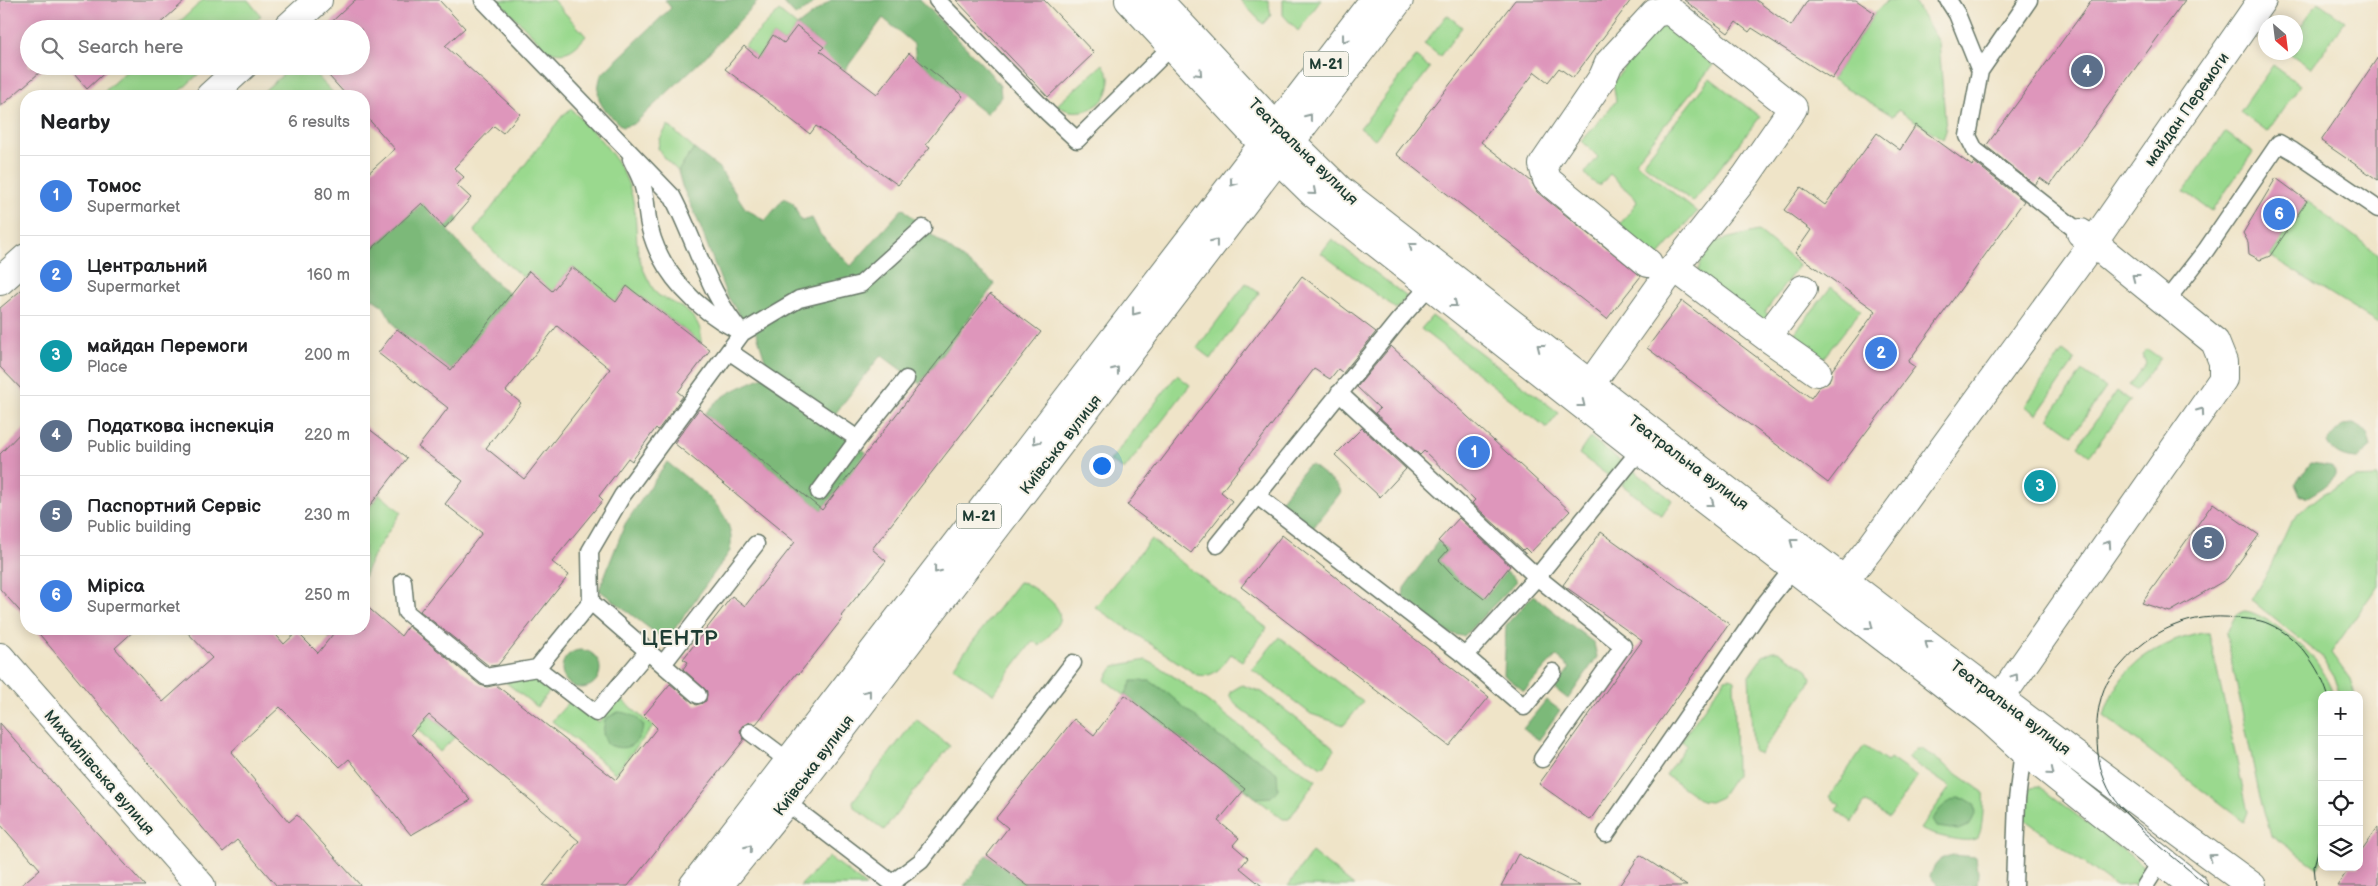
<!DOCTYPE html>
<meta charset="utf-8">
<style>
body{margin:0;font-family:"Balsamiq Sans",sans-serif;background:#f2f2f2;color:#202124}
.controls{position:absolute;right:15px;bottom:15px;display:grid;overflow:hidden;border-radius:10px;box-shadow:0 2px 12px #0003}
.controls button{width:45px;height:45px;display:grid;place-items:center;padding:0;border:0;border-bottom:1px solid #e0e0e0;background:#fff;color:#202124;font:25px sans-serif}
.compass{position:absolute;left:2258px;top:15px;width:45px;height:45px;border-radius:50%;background:#fff;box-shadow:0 2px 12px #0003;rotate:152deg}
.you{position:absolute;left:1101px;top:465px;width:18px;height:18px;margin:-12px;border:4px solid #fff;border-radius:50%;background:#1a73e8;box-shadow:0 0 0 8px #1a73e833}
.badge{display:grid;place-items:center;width:32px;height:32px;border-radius:50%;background:#c8321e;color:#fff;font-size:16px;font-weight:700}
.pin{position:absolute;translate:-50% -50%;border:2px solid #fff;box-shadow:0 1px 5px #0006}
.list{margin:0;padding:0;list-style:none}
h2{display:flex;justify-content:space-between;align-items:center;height:65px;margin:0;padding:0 20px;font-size:21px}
h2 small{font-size:16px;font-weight:400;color:#757577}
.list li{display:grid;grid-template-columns:32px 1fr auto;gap:15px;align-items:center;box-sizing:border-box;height:80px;padding:0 20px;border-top:1px solid #e0e0e0}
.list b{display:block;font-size:19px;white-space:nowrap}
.list p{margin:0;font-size:16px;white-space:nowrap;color:#757577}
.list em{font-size:16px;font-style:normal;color:#757577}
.icon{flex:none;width:28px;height:28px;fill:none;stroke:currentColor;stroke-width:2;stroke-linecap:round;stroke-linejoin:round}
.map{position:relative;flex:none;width:2378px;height:886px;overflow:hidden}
.search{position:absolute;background:#fff;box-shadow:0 2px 12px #0003;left:20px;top:20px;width:350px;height:55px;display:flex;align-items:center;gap:12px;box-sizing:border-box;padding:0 18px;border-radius:28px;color:#757577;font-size:19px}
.panel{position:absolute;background:#fff;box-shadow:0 2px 12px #0003;left:20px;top:90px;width:350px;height:545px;border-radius:20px}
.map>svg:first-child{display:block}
</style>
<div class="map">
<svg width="2378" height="886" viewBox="0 0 2378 886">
<rect width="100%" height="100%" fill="#f7f3e8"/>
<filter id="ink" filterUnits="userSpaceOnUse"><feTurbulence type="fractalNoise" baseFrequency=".02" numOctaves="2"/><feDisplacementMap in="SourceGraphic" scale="10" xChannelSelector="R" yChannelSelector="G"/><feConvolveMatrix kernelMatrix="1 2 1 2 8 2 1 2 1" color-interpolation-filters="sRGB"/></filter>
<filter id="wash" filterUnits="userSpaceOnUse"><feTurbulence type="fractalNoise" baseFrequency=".0096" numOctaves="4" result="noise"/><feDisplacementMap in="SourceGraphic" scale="20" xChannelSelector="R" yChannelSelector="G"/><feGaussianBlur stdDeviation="1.12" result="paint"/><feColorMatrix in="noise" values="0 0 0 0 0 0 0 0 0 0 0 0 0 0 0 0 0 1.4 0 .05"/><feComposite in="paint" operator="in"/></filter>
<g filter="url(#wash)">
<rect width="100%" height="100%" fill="#efe4c8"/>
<path fill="#9ad98e" stroke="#5c8b61" d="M203,0H248L261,16L248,29H172Z
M498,0H553L586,36C574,50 566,57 547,50Z
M1240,0H1268L1271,15L1263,24Z
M1283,0H1321L1298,31L1283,15Z
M1888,0H1913L1939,42L1946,131L1943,139L1898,110L1893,116L1832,79L1875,13Z
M2318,2L2345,21L2311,68L2289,53L2296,52V33Z
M779,11L797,26L784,43L773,35L758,58L744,46Z
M1447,15L1462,27L1440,56L1424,44Z
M1660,25L1665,26L1713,65L1635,162L1697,212L1654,261L1618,227L1637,202L1635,198L1610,174L1600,185C1594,184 1588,178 1585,173L1598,157L1582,141L1616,101L1613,82Z
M1416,57L1430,68L1375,139L1360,128Z
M1103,64C1105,68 1109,73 1109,78C1113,106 1077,121 1057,105Z
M2273,65L2300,85L2267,132L2240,112Z
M132,66H207L175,96H99Z
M293,66H308L336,96H258Z
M1710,78L1760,117L1693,202L1643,163Z
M571,109C602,140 631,168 635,214C638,243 634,253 649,281C651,285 654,291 657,294C660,297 666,299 670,301C689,311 703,321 701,343L627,286L612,307L590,281L572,267L552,291L529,272L524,278L501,259L474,231L563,115Z
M668,125L694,149L678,171L664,158L658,148L660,139Z
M2225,132L2253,152L2212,211L2184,191Z
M2307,201L2378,254V323L2270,256Z
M1758,231L1799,265L1765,312L1793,335L1831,287L1861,310L1824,357L1784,346L1696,279L1700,264L1713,242Z
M1332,239L1407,297L1396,309L1321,253Z
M1246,283L1259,293L1211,359L1197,348Z
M1432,316L1559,413L1547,428L1421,329Z
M2147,349L2160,358L2136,391L2129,385L2146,363L2142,354Z
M2063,351L2075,360L2037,414L2025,406Z
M2082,371L2106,388L2073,435L2049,418Z
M1177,375L1190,385L1124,470L1110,461Z
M2117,391L2130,401L2090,455L2078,446Z
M1590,437L1622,462L1610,477L1579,454Z
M1633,470L1672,500L1662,516L1622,485Z
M2378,477V585L2331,653L2350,679L2355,695H2341L2335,678L2321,656L2251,600L2270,568L2290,524L2299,513L2323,494L2355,478Z
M379,494L401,512L372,557L364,577V516Z
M1151,539L1267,628L1242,661L1231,654C1221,667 1216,678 1197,675L1095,607Z
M1019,582L1025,583C1037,591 1067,606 1058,623C1054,631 1046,639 1040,646L1033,641L993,694L953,667Z
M2245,611C2264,613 2303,645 2315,660C2323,671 2330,682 2334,695H2322V859L2318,868L2271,835L2260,798L2226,633L2236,615Z
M327,629H337L336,631L346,646L455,737L440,752L329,638Z
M2202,633H2209L2248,812L2244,822L2104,716C2118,666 2153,644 2202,633Z
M1279,637L1363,702L1344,725L1311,714L1252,669Z
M1773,651H1778L1807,669L1811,678L1808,686L1760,754L1753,751L1749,676L1763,656Z
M1146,660C1163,668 1177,679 1191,689C1233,719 1272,754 1316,780L1289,819H1283L1105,680L1114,666Z
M533,674L553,687L537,707L504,681Z
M1730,678L1734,680L1736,775L1721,797L1710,802L1702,801L1666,775L1687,744L1681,741L1725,679Z
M1242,685L1262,692L1332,746L1334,750L1325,765L1321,767L1272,733L1236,705L1230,697V692Z
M619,697L653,727L615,773L552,721L570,701L599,722Z
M916,719L950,746L884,830L854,807L853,801Z
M1864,746L1887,762L1890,758L1917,777L1889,818L1865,802L1852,822L1836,810L1840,805L1829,797Z
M1916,749H1922L1983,792C1984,800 1983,833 1977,838C1968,845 1929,834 1920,829L1950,787L1907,758Z
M2038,786L2139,862L2143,868L2142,876L2137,884L2115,886L2024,819L2027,792L2031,787Z
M1312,852L1354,886H1288Z
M829,857L866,886H800Z"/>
<path fill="#7bb979" stroke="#4d7b56" d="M665,0H759L706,56L634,124L622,127C603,108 593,103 601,75L671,8Z
M785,0H817L800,14L795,15L784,3Z
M831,0H921L991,74L1000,86L1001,97L986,114L916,59L914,44L883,18L845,70L811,64L824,47L797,26Z
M694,149L719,168L745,208L765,221L784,198L793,203L801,221L812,218L820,234L851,266L903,208L923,228L995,284L920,384L881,355L827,424L867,453L822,510L705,414C721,393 742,387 765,376L767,366L757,334L744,322L726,294L697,218L682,186L678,171Z
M429,190L456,215L458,221L448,231L488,276L511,295L451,370L397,329L383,306L364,293V256L415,210Z
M2353,424C2365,428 2368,434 2371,447L2358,459C2344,459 2333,454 2327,442L2342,425Z
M667,462C694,485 739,511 730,551L666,641L599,590L625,524Z
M2311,463L2331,466L2335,471V477L2324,487L2306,498L2300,495L2295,484Z
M1312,465L1339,487L1341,492L1313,528L1308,529L1281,506L1279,502L1307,466Z
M1438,541L1448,550L1439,560L1466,586L1491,558L1517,581L1464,636C1442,636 1419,610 1403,597L1404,588Z
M1533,595L1594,643L1597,657L1568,699L1554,688L1570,668L1556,656L1524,691L1504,675L1506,625Z
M562 669a19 19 0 1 1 38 0a19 19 0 1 1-38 0Z
M1132,681H1150L1166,692L1219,737L1257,758L1277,773L1278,789L1271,797L1256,798L1125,695Z
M1546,700L1560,710L1539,740L1523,729Z
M618,712C630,713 637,716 644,726C638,745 626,753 607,744L603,734L605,719Z
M1957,798L1966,799L1974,804L1975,814L1970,825L1958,830L1937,827L1933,820C1938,808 1946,803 1957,798Z
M987,855L1028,886H964Z
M1953,855L1976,857L1978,872L1977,886H1939L1930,877C1934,863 1940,858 1953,855Z"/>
<g id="blocks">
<path fill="#de96bb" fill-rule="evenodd" d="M0,0H186L154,29H29V66H47L0,107Z
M355,0H439L465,28L445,46L520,114L503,133L494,126L454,168L464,177L457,185L471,198L445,228L422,203L364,256V177L395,149L364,114V96H347L320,66H361V29H324Z
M956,0H1044L1094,53L1048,97Z
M1515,0H1631L1573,78L1559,68L1548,82L1535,72L1481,142L1531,181L1537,192L1641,276L1607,319L1396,154Z
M1684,0H1756L1791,26L1808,0H1856L1875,13L1832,79L1752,28L1749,32L1736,22L1728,33Z
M2092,0H2185L2050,185L2040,178L2035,185L1986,146Z
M797,26L824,47L820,51L877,94L909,53L963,96L926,144L930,147L898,185L816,126L810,134L725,69L744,46L758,58L773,35L784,43Z
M2378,57V180L2321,141Z
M67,66H112L87,89Z
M1916,125L1972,166L1974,162L2024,201L1908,362L1915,367L1828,483L1647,348L1682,301L1811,398L1819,387L1829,381L1832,370L1876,311L1795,253L1811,230L1784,210L1801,187L1825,205L1877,133L1900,150Z
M2276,178L2307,201L2270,256L2260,260L2249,254L2248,242L2243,233Z
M572,267L616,302L627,286L710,350L678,392L683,396L658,430L656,428L632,461L628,458L599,496L603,500L552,562L569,575L498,665L489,666L420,611L482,533L445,504L463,481L418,447L448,408L378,353L397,329L451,370L529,271L552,291ZM557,326L610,369L524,479L486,448L521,403L506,391Z
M1302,276L1376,332L1343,373L1338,369L1330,379L1314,369L1221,492L1232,501L1191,553L1127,505Z
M26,286V394L0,367V308Z
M990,294L1041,332L872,549L886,561L841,616L843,618L799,674L797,673L756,724L751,722L742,726L740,731L744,740L628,886H543L579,841L429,715L411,734L471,800L411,835L349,759L340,767L280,707L231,752L289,822L297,815L361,886H277L237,840L223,852L35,629H136L115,648L163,702L212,658L184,629H271L284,644L297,632L318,653L337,629H364V604L401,636L408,626L480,685L487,687L496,685L616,780L657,728L644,715L670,684L696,705L706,701L707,691L683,669L688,662L683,659L732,596L745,606L795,542L674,443L699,409L822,510Z
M1391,346L1570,511L1530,553L1525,548L1523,550L1472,503L1475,500L1424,451L1420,455L1375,413L1380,409L1357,387Z
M364,425L407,458L364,513Z
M26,427V618L0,589V454Z
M1362,428L1406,469L1380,497L1335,455Z
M2213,503L2259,535L2227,579L2170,612L2142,603Z
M1459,518L1510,566L1484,599L1451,573L1439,560L1448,550L1438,541Z
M1601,532L1729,624L1590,820L1539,784L1642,641L1563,585Z
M1282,535L1489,697L1449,746L1241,587Z
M1125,695L1245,789L1218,821L1239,838L1233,845L1248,858L1240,868L1262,886H1028L987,855L1008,828L996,818L1074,719L1094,735Z
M0,723L89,824L145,886H20L40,869L0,824Z
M2378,827V886H2337L2350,867H2359V854Z
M1518,854L1580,886H1501Z
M1640,855L1687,886H1619Z"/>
</g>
</g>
<g filter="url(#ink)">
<use href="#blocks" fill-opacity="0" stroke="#687768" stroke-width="1"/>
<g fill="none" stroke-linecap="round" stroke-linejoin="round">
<defs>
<path id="lane" d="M483,0L672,196C696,241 708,294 742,333
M937,0L1048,113L1077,140L1173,45
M1948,0L1957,14L1980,71L1968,136L1975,150L2081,233
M1980,71L2029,0
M631,159C635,168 641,177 643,187C647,200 646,215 650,229C661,273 697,310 737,330
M2166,301L2206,250L2279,143L2293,151L2378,209
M730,352L858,439L906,379
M1339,393L1537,577L1623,646L1542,759
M819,492L858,439
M1256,495L1465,656L1524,707L1553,672
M1217,545L1398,321L1430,285
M403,581L406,612L486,677L537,668L591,602
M1465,656L1537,577L1640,450
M663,664L756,544
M537,668L596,713L648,651
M698,695L591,602L590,551L622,496L742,333L799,299L861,284L923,228
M750,732L790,762
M786,802L892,883L921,861L1073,663
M1606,834L1764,605L1794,567
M2014,886L2017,800L2023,750
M2145,886L2161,861"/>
<path id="street" d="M286,29L318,0
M210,96L243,66
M1674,267L1767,337L1803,289
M0,281L26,258
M1767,337L1817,372
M1589,386L1674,267L1746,176L1793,108L1669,10L1655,13L1609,63L1603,77L1543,165L1547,180L1648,263
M1832,596L1871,547L2093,243L2262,0
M0,657L201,886
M1987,717L2223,379V362L2215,342L2081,233"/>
<path id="secondary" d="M1129,0L1263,144L1313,193L1640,450L1987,717L2023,750L2193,886
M1158,0L1276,127L1339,189C1641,424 1942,660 2252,886"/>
<path id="highway" d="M693,886L1374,0
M718,886L786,802L1399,0"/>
</defs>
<use href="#lane" stroke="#687768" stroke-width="19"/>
<use href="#street" stroke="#687768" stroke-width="30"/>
<use href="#secondary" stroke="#687768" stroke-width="30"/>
<use href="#highway" stroke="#687768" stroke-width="30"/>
<use href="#lane" stroke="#fff" stroke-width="16"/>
<use href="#street" stroke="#fff" stroke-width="28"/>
<use href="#secondary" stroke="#fff" stroke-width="28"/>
<use href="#highway" stroke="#fff" stroke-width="28"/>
<path stroke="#1f3d34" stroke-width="1" d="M2208,886C2177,859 2134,829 2112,795C2101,777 2097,757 2097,737C2096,723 2098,706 2103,692C2106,682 2115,672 2122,664C2151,630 2191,612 2236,618C2246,619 2259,619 2269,624C2297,636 2319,666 2328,695
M2316,886L2314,866L2322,837"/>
</g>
<defs><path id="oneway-chevron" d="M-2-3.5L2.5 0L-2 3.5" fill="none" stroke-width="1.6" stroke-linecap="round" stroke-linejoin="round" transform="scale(1.25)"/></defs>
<g stroke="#8f9e9a">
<use href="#oneway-chevron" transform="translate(1345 39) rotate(127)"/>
<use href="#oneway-chevron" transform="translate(1199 73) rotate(47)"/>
<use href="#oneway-chevron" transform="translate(1309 117) rotate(-52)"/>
<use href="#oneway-chevron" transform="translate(1233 183) rotate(127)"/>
<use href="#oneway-chevron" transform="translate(1313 192) rotate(41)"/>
<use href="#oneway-chevron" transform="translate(1215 242) rotate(-52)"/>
<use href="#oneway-chevron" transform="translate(1412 246) rotate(-142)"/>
<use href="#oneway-chevron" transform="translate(2135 277) rotate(-142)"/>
<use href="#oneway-chevron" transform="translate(1454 304) rotate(38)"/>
<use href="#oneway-chevron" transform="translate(1135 312) rotate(128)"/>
<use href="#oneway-chevron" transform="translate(1540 347) rotate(-142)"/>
<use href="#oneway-chevron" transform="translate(1116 370) rotate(-52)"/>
<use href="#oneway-chevron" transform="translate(1582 404) rotate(38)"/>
<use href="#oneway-chevron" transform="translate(2201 411) rotate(-55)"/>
<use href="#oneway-chevron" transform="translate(1036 441) rotate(127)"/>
<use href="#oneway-chevron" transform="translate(1711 503) rotate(37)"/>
<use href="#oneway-chevron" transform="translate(1793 542) rotate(-143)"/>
<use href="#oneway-chevron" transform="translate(2108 544) rotate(-55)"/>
<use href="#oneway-chevron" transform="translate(937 570) rotate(128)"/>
<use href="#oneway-chevron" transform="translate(1870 626) rotate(38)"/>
<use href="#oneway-chevron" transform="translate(1928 644) rotate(-142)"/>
<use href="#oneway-chevron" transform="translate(2015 677) rotate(-56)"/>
<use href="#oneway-chevron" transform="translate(868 693) rotate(-52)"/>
<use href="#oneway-chevron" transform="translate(2051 772) rotate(39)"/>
<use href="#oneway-chevron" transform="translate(749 848) rotate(-51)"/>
<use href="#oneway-chevron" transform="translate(2212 857) rotate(-144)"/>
</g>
</g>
<g text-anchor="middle" stroke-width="4" stroke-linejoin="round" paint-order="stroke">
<g fill="#f7f3e8" stroke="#60746a" stroke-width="1">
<rect x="1303.5" y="51.5" width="45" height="25" rx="4"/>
<rect x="956.5" y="503.5" width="45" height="25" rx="4"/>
</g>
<g font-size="15" font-weight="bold" fill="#1f3d34">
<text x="1326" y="69">М-21</text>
<text x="979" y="521">М-21</text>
</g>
<g font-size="16" fill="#1f3d34" stroke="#f7f3e8">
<text transform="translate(2186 109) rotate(-55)" y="6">майдан Перемоги</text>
<text transform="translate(1304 151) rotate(44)" y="6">Театральна вулиця</text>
<text transform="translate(1060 444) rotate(-52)" y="6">Київська вулиця</text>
<text transform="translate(1689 462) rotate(37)" y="6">Театральна вулиця</text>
<text transform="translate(2011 707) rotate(37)" y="6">Театральна вулиця</text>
<text transform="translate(813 765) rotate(-53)" y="6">Київська вулиця</text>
<text transform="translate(100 772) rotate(49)" y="6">Михайлівська вулиця</text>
</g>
<g font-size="21" font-weight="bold" letter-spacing="1" fill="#1f3d34" stroke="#f7f3e8">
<text x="680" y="645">ЦЕНТР</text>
</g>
</g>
</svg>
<div class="controls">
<button>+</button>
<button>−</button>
<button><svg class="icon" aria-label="locate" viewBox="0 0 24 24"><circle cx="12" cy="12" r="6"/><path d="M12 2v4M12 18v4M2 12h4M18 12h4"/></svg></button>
<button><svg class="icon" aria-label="layers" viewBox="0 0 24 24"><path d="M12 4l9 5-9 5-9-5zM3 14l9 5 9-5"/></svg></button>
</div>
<svg class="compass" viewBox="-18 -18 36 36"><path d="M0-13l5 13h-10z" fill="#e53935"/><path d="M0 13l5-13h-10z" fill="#757577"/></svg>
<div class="you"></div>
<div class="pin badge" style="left:1474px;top:452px;background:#3f7fe0">1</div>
<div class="pin badge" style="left:1881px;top:353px;background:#3f7fe0">2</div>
<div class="pin badge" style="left:2040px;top:486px;background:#0f9aa8">3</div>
<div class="pin badge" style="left:2087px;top:71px;background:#5c6f8a">4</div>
<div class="pin badge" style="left:2208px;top:543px;background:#5c6f8a">5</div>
<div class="pin badge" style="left:2279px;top:214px;background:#3f7fe0">6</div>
<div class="search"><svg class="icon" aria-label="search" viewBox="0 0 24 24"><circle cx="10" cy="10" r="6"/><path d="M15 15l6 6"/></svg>Search here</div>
<section class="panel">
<h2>Nearby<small>6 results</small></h2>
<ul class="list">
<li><span class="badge" style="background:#3f7fe0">1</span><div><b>Томос</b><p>Supermarket</p></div><em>80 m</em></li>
<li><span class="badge" style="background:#3f7fe0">2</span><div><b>Центральний</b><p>Supermarket</p></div><em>160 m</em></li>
<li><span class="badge" style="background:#0f9aa8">3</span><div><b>майдан Перемоги</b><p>Place</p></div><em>200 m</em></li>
<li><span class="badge" style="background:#5c6f8a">4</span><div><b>Податкова інспекція</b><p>Public building</p></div><em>220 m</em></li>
<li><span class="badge" style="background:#5c6f8a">5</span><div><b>Паспортний Сервіс</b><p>Public building</p></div><em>230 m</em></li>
<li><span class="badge" style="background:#3f7fe0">6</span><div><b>Міріса</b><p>Supermarket</p></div><em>250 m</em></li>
</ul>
</section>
</div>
